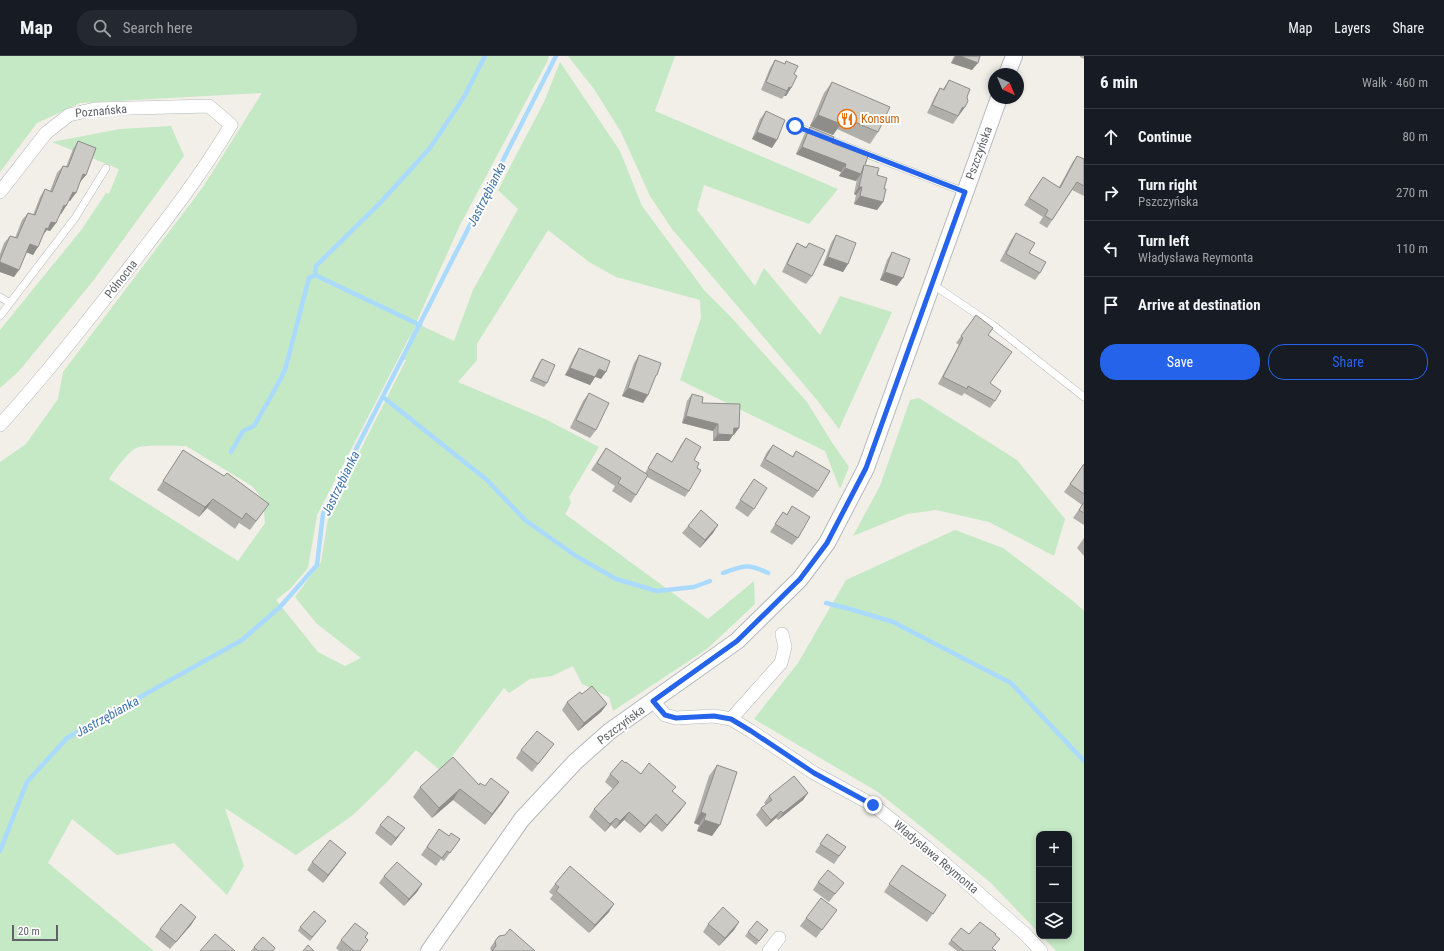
<!DOCTYPE html>
<meta charset="utf-8">
<style>
body{margin:0;font-family:"Roboto Condensed",sans-serif;background:#242831;color:#f1f3f6}
.controls{position:absolute;right:12px;bottom:12px;display:grid;overflow:hidden;border-radius:8px;box-shadow:0 2px 6px #0003}
.controls button{width:36px;height:36px;display:grid;place-items:center;padding:0;border:0;border-bottom:1px solid #363941;background:#171b24;color:#f1f3f6;font:20px sans-serif}
.compass{position:absolute;left:988px;top:12px;width:36px;height:36px;border-radius:50%;background:#171b24;box-shadow:0 2px 6px #0003;rotate:136deg}
.scale{position:absolute;left:12px;bottom:10px;width:46px;box-sizing:border-box;padding-left:4px;border:2px solid #5f6368;border-top:0;font-size:11px;line-height:14px;white-space:nowrap;color:#5f6368;-webkit-text-stroke:3px #fff;paint-order:stroke}
.stop{position:absolute;width:12px;height:12px;margin:-9px;border:3px solid #2563eb;border-radius:50%;background:#fff}
.stop.end{background:#2563eb;border-color:#fff;box-shadow:0 1px 4px #0008}
.list{margin:0;padding:0;list-style:none}
h2{display:flex;justify-content:space-between;align-items:center;height:52px;margin:0;padding:0 16px;font-size:17px}
h2 small{font-size:13px;font-weight:400;color:#9ea1a6}
.list li{display:grid;grid-template-columns:26px 1fr auto;gap:12px;align-items:center;box-sizing:border-box;height:56px;padding:0 16px;border-top:1px solid #363941}
.list b{display:block;font-size:15px;white-space:nowrap}
.list p{margin:0;font-size:13px;white-space:nowrap;color:#9ea1a6}
.list em{font-size:13px;font-style:normal;color:#9ea1a6}
.actions{display:flex;gap:8px;padding:12px 16px}
.actions a{flex:1;padding:9px 0;border:1px solid #2563eb;border-radius:16px;text-align:center;font-size:14px;color:#2563eb}
.actions .main{background:#2563eb;color:#fff}
.icon{flex:none;width:22px;height:22px;fill:none;stroke:currentColor;stroke-width:2;stroke-linecap:round;stroke-linejoin:round}
.map{position:relative;flex:none;width:1084px;height:895px;overflow:hidden}
header{display:flex;align-items:center;gap:24px;box-sizing:border-box;height:56px;padding:0 20px;background:#171b24;border-bottom:1px solid #363941}
header strong{font-size:19px}
nav{display:flex;gap:22px;margin-inline-start:auto;font-size:14px}
.search{width:280px;height:36px;background:#242831;display:flex;align-items:center;gap:10px;box-sizing:border-box;padding:0 14px;border-radius:16px;color:#9ea1a6;font-size:15px}
main{display:flex}
aside{flex:1;background:#171b24}
.map>svg:first-child{display:block}
</style>
<header>
<strong>Map</strong>
<div class="search"><svg class="icon" aria-label="search" viewBox="0 0 24 24"><circle cx="10" cy="10" r="6"/><path d="M15 15l6 6"/></svg>Search here</div>
<nav><a>Map</a><a>Layers</a><a>Share</a></nav>
</header>
<main>
<div class="map">
<svg width="1084" height="895" viewBox="0 0 1084 895">
<rect width="100%" height="100%" fill="#f1efe8"/>
<path fill="#c5e8c5" fill-rule="evenodd" d="M0,0H549L547,6L460,169L416,267L454,285L473,234L518,153L498,134L544,46L560,6L620,95L642,150L704,234L730,260L807,346L831,385L849,411L840,433L825,395L680,324L701,262L700,244L616,221L589,206L548,174L477,288V304L458,326L545,363L599,391L569,441L571,447L565,458L708,563L754,525L755,548L707,593L613,655L609,641L582,628L573,610L552,620L530,623L509,637L504,632L441,715L416,694L388,725L353,759L296,799L225,752L244,810L227,839L174,787L117,799L72,763L48,807L154,895H0V406L26,388L58,343L63,316L203,131L262,37L80,47L37,67L0,116ZM411,278L402,303L406,304L329,456L321,506L295,541L317,568L361,602L345,610L318,596L276,544L290,533L308,512L317,459ZM186,390L252,430L263,444L265,467L238,505L109,423C114,415 128,396 136,392C146,388 175,390 186,390Z
M568,0H675L655,55L838,133L809,168L704,129L697,154L755,230L764,212L820,279L840,240L892,256L839,373L817,344L672,173L650,140L621,76L594,33Z
M171,70L184,100L93,225L19,315L0,332V274L82,173L106,137L109,138L119,113L52,86L120,73Z
M919,342L1017,404L1065,463L1054,500L989,466L936,454L907,458L853,480L880,430L910,344Z
M955,474L1003,492L1073,545L1084,555V895H1056L1042,880H1069V778H1039V877L990,826L878,736L754,663L798,607L846,524Z"/>
<g fill="none" stroke-linecap="round" stroke-linejoin="round">
<path stroke="#aadaff" stroke-width="4.5" d="M315,219L316,210L381,146L430,92L464,41L485,0
M315,219L420,269
M383,341L487,424L525,464L576,500L616,523L657,535L694,531L710,525
M231,396L243,375L254,370L273,337L285,314L309,222L315,219
M723,517C743,510 748,507 768,517
M826,547L850,553L893,566L1011,627L1084,705
M0,795L27,726L67,682L242,584L280,551L317,509L323,458L556,0"/>
<defs>
<path id="service" d="M795,70L816,78
M825,82L965,136
M932,228L993,269L1084,341
M0,241L10,247
M0,260L75,162L106,112"/>
<path id="minor" d="M0,136L46,77L69,59L95,53L209,50L231,69C199,123 160,172 122,221C82,272 43,322 0,369
M653,645L665,659L676,662L714,660L731,663L751,675L814,717L873,749L926,791L1024,877L1041,895
M731,663L781,607L785,591L782,578
M769,895L779,882"/>
<path id="tertiary" d="M1007,18L1014,0
M429,895L522,763L575,706L610,675L737,585L800,523L827,487L866,412L999,42"/>
</defs>
<use href="#service" stroke="#b5b8bc" stroke-width="8"/>
<use href="#minor" stroke="#b5b8bc" stroke-width="14"/>
<use href="#tertiary" stroke="#b5b8bc" stroke-width="18"/>
<use href="#service" stroke="#fff" stroke-width="7"/>
<use href="#minor" stroke="#fff" stroke-width="13"/>
<use href="#tertiary" stroke="#fff" stroke-width="16"/>
</g>
<path fill="#afaea9" d="M954,0H980L972,14L951,7Z
M1080,0H1084V3L1080,1Z
M775,4L784,8L786,5L794,18L791,32L786,40H784L782,43L761,34L770,12Z
M949,24L967,41L965,51L953,68L927,57L935,40L940,32L943,33Z
M832,26L878,76L870,88L837,73L833,79L810,70L824,37Z
M766,55L772,92L752,83L760,63Z
M810,71L832,87L865,109L877,119L884,133L883,146L877,154L854,148L856,139L854,138L857,123L856,125L839,120L841,116L796,98L804,79Z
M78,85L86,119L80,126L70,145L69,144L66,150L61,158L60,157L56,167L50,175L47,174L42,180L33,199L26,196L14,221L0,216V198L4,187L10,180L15,182L22,164L28,157L33,159L40,141L45,133L50,135L57,117L63,110L66,111L73,93Z
M1077,100L1084,103V140L1072,134L1047,172L1039,167L1043,161L1024,149L1038,128L1059,131L1072,107Z
M1016,177L1029,197L1040,217L1035,224L1000,205L1011,184Z
M836,179L848,208L843,216L823,209L831,187Z
M797,187L806,191L809,187L812,220L806,228L782,216L792,195Z
M892,196L897,230L880,224L887,204Z
M976,259L988,279L990,327L995,345L990,352L964,337L962,340L938,328L959,289L956,287Z
M579,292L601,323L595,321L590,329L565,319L574,300Z
M639,299L654,324L648,339L643,347L622,340L634,307Z
M542,303L547,327L544,331L530,325L539,307Z
M589,337L596,374L590,382L570,372L583,345Z
M692,338L702,347L734,379H733L729,385H713V375L682,367L687,345Z
M686,382L697,412L689,435L685,441L647,421L631,447L612,435L615,430L591,414L606,392L645,417L657,397L672,406L681,389Z
M773,389L792,401L796,395L818,435L813,442L760,410L767,396Z
M183,394L224,420L269,448L250,474L239,467L235,473L207,452L199,461L157,434Z
M1084,408V469L1073,462L1082,449L1064,436Z
M754,423V453L748,461L735,452Z
M792,450L798,482L792,489L770,476L783,456L787,458Z
M718,469L713,477L700,492L682,477L688,470Z
M1084,482V500L1077,492Z
M582,638L607,648L601,656L578,675L562,654L567,646Z
M521,694L548,696L532,716L516,702Z
M625,707L641,718L673,735L681,754L662,776L650,766L640,777L624,764L615,773L611,769L605,776L589,761L594,753L613,733L605,726L610,718Z
M717,709L712,780L697,775L699,769L694,767L709,720Z
M479,729L509,736L485,769L453,744L432,762L413,741L420,731Z
M808,737L803,744L778,764L776,762L766,771L756,759L761,752L766,749L764,747L769,740Z
M380,769L399,780L391,790L375,777Z
M439,773L449,780L460,783L444,805L441,803L436,810L421,799Z
M827,778L846,791L834,808L815,796Z
M346,797L323,827L307,814L312,806Z
M902,809L946,839L927,866L884,836Z
M384,820L422,828L417,836L404,850L379,827Z
M818,826L838,834L829,846L813,834Z
M555,828L609,856L589,877L550,843L553,839L549,836Z
M837,854L816,882L800,870L806,862Z
M196,861L191,869L170,893L155,881L160,873Z
M326,865L310,885L298,875L300,871Z
M739,866L734,874L719,890L703,876L708,868Z
M768,874L756,889L745,880L748,876Z
M969,878L995,879L997,887L992,892L996,895H957L948,888L951,884Z
M365,881L360,895H339L336,892L341,884Z
M495,885L535,895H491L490,892Z
M254,891L275,892L273,895H251Z"/>
<path fill="#8f8d8a" d="M956,0H960L978,7L972,14L951,7Z
M789,31L791,32L786,40H784L787,35Z
M965,51L959,59L962,52Z
M818,59L841,68L833,79L810,70Z
M757,76L777,84L772,92L752,83Z
M802,91L846,108L841,116L796,98Z
M845,112L861,118L856,125L839,120Z
M83,118L86,119L80,126L78,125Z
M859,131H862L856,139L854,138Z
M73,136L76,137L70,145L68,144Z
M860,140L883,146L877,154L854,148Z
M64,149L66,150L61,158L59,157Z
M51,166L56,167L50,175L47,174L42,180L40,179Z
M30,188L38,191L33,199L24,195Z
M828,201L848,208L843,216L823,209Z
M0,206L19,214L14,221L0,216Z
M885,216L903,222L897,230L880,224Z
M570,312L595,321L590,329L565,319Z
M599,313L606,316L601,323L593,320Z
M628,332L648,339L643,347L622,340Z
M686,360L718,368L713,375L682,367Z
M734,372H739L734,379L729,378Z
M718,378L733,379L729,385H713Z
M213,443L207,452L199,461L205,451Z
M718,469L713,477L700,492L705,484Z
M607,648L601,656L578,675L584,667Z
M460,733L453,744L432,762L439,752Z
M509,736L502,747L485,769L492,758Z
M808,737L803,744L778,764L783,757Z
M686,747L681,754L662,776L667,769Z
M781,755L776,762L766,771L771,764Z
M629,756L624,764L615,773L620,765Z
M701,756L706,758L699,769L694,767Z
M656,758L650,766L640,777L645,770Z
M616,762L611,769L605,776L610,768Z
M704,764L720,769L712,780L697,775Z
M405,772L399,780L391,790L396,782Z
M346,797L340,805L323,827L328,819Z
M422,828L417,836L404,850L409,843Z
M614,848L609,856L589,877L595,869Z
M196,861L191,869L170,893L176,886Z
M739,866L734,874L719,890L725,882Z"/>
<path fill="#cccac5" stroke="#8f8d8a" d="M960,0H980L978,7Z
M775,4L785,8L786,5L798,10L794,18L797,20L791,32L789,31L787,35L766,26Z
M949,24L970,33L967,41L968,45L965,51L962,52L958,60L932,49L940,32L944,34Z
M832,26L890,51L878,76L843,61L841,68L818,59Z
M766,55L785,64L777,84L757,76Z
M810,71L834,81L832,87L868,100L865,109L879,112L877,119L887,122L884,133H886L883,146L860,140L862,131H859L864,109L861,118L845,112L846,108L802,91Z
M78,85L96,92L86,119L83,118L76,137L73,136L66,150L64,149L56,167L51,166L48,173L46,172L38,191L30,188L19,214L0,206V204L10,180L17,182L28,157L35,159L45,133L52,136L63,110L68,111Z
M1077,100L1084,103V130L1077,126L1052,164L1045,160L1048,154L1029,142L1043,121L1060,132Z
M1016,177L1035,187L1029,197L1046,206L1040,217L1006,198Z
M836,179L856,187L848,208L828,201Z
M797,187L806,192L809,187L825,194L812,220L787,208Z
M892,196L910,203L903,222L885,216Z
M976,259L993,272L988,279L1012,296L990,327L1001,335L995,345L968,330L967,333L943,321L963,282L961,280Z
M579,292L610,305L606,316L599,313L595,321L570,312Z
M639,299L661,307L657,319H656L648,339L628,332Z
M542,303L555,309L547,327L533,321Z
M589,337L609,347L596,374L576,364Z
M692,338L703,341L702,347L740,348L739,372H734L733,379L718,378V368L686,360Z
M686,382L701,391L694,404L699,407L697,412L701,414L689,435L648,412L657,397L672,406Z
M773,389L793,401L796,395L830,415L818,435L765,403Z
M606,392L648,419L636,439L618,427L621,422L597,407Z
M183,394L224,420L227,417L269,448L256,465L246,457L242,463L213,443L205,451L163,425Z
M1084,408V438L1070,428Z
M754,423L767,432L754,453L740,444Z
M1084,446V457L1079,454Z
M792,450L810,461L798,482L775,468L783,456L787,459Z
M701,454L718,469L705,484L688,470Z
M592,630L607,648L584,667L567,646L580,636L582,638Z
M537,675L554,688L538,708L521,694Z
M453,701L479,729L480,727L485,730L491,722L509,736L492,758L460,733L439,752L420,731Z
M622,704L625,707L626,706L641,718L649,707L676,731L672,735L686,747L667,769L656,758L645,770L629,756L620,765L616,762L610,768L594,753L619,726L610,718Z
M717,709L737,716L720,769L704,764L706,758L701,756Z
M794,720L808,737L783,757L781,755L771,764L761,752L772,744L769,740Z
M388,760L405,772L396,782L380,769Z
M439,773L449,780L451,777L460,783L450,797L447,795L442,802L427,791Z
M827,778L846,791L839,800L820,788Z
M330,784L346,797L328,819L312,806Z
M397,806L422,828L409,843L384,820Z
M902,809L946,839L933,858L889,828Z
M570,810L614,848L595,869L556,835L559,831L555,828Z
M828,814L844,827L835,838L818,826Z
M821,842L837,854L822,874L806,862Z
M181,848L196,861L176,886L160,873Z
M723,851L739,866L725,882L708,868Z
M314,855L326,865L312,881L300,871Z
M757,865L768,874L759,885L748,876Z
M980,866L996,878L995,879L1000,883L992,892L996,895H964L951,884L961,872L969,878Z
M355,867L368,877L365,881L368,884L360,895H354L341,884Z
M510,873L535,895H492L496,890L495,885L499,880L505,879Z
M215,878L235,895H200Z
M263,881L275,892L273,895H258L254,891Z
M308,889L314,895H303Z"/>
<g fill="none" stroke-linecap="round" stroke-linejoin="round">
<path stroke="#2563eb" stroke-width="5" d="M795,70L965,136L866,412L827,487L800,523L737,585L653,645L665,659L676,662L714,660L731,663L751,675L814,717L873,749"/>
</g>
<defs>
<symbol id="restaurant-ring" viewBox="-11 -11 22 22"><circle r="9.5" fill="#fff" stroke="#e8710a" stroke-width="1.5"/><path d="M-5-6h1v4h1v-4h1v4h1v-4h1v5L-1.5 .5V6h-2V.5L-5-1ZM5-6V6H3V1.5H1.5Q1.5-4 5-6Z" fill="#e8710a"/></symbol>
</defs>
<g fill-rule="evenodd">
<use href="#restaurant-ring" x="836" y="52" width="22" height="22"/>
</g>
<g text-anchor="middle" stroke-width="4" stroke-linejoin="round" paint-order="stroke">
<g font-size="12" fill="#5f6368" stroke="#fff">
<text transform="translate(101 55) rotate(-5)" y="4">Poznańska</text>
<text transform="translate(979 97) rotate(-70)" y="4">Pszczyńska</text>
<text transform="translate(121 223) rotate(-52)" y="4">Północna</text>
<text transform="translate(621 669) rotate(-37)" y="4">Pszczyńska</text>
<text transform="translate(936 801) rotate(40)" y="4">Władysława Reymonta</text>
</g>
<g font-size="12" fill="#c56008" stroke="#fff" text-anchor="start">
<text x="861" y="67">Konsum</text>
</g>
<g font-size="13" font-style="italic" fill="#4174aa" stroke="#fff">
<text transform="translate(486 138) rotate(-63)" y="5">Jastrzębianka</text>
<text transform="translate(340 427) rotate(-64)" y="5">Jastrzębianka</text>
<text transform="translate(107 660) rotate(-29)" y="5">Jastrzębianka</text>
</g>
</g>
</svg>
<div class="controls">
<button>+</button>
<button>−</button>
<button><svg class="icon" aria-label="layers" viewBox="0 0 24 24"><path d="M12 4l9 5-9 5-9-5zM3 14l9 5 9-5"/></svg></button>
</div>
<svg class="compass" viewBox="-18 -18 36 36"><path d="M0-13l5 13h-10z" fill="#e53935"/><path d="M0 13l5-13h-10z" fill="#9ea1a6"/></svg>
<div class="scale">20 m</div>
<div class="stop" style="left:795px;top:70px"></div>
<div class="stop end" style="left:873px;top:749px"></div>
</div>
<aside>
<h2>6 min<small>Walk · 460 m</small></h2>
<ul class="list">
<li><svg class="icon" aria-label="ahead" viewBox="0 0 24 24"><path d="M12 20V5M6 11l6-6 6 6"/></svg><div><b>Continue</b></div><em>80 m</em></li>
<li><svg class="icon" aria-label="right" viewBox="0 0 24 24"><path d="M7 20v-9h11M14 6l5 5-5 5"/></svg><div><b>Turn right</b><p>Pszczyńska</p></div><em>270 m</em></li>
<li><svg class="icon" aria-label="left" viewBox="0 0 24 24"><path d="M17 20v-9H6M10 6l-5 5 5 5"/></svg><div><b>Turn left</b><p>Władysława Reymonta</p></div><em>110 m</em></li>
<li><svg class="icon" aria-label="arrive" viewBox="0 0 24 24"><path d="M6 21V4h12l-3 4 3 4H6"/></svg><div><b>Arrive at destination</b></div></li>
</ul>
<div class="actions"><a class="main">Save</a><a>Share</a></div>
</aside>
</main>
